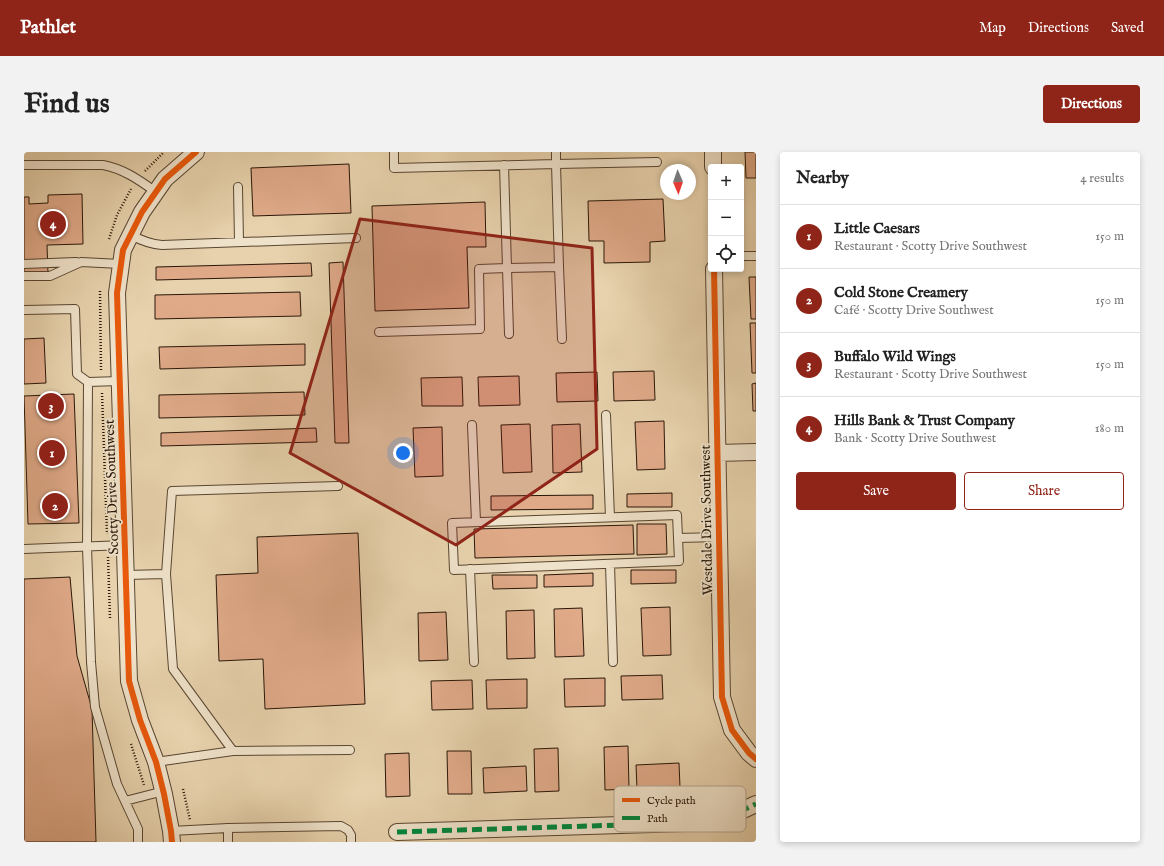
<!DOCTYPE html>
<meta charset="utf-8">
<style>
body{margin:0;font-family:"IM FELL English",serif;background:#f2f2f2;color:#222}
.controls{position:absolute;right:12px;top:12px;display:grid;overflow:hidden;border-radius:4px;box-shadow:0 2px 6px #0003}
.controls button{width:36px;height:36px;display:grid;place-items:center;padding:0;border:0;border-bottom:1px solid #e0e0e0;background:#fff;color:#222;font:20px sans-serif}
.compass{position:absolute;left:636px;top:12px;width:36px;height:36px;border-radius:50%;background:#fff;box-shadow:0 2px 6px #0003;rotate:178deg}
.you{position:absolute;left:379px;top:301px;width:14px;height:14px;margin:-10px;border:3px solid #fff;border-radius:50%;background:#1a73e8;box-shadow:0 0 0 6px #1a73e833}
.badge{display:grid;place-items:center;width:26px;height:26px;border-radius:50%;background:#8f2418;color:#fff;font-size:13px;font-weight:700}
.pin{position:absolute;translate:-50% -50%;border:2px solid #fff;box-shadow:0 1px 4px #0006}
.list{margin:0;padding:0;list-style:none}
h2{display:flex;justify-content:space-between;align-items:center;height:52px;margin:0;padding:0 16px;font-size:17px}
h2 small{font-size:13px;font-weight:400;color:#767676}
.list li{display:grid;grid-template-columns:26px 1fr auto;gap:12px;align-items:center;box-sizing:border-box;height:64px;padding:0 16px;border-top:1px solid #e0e0e0}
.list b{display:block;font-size:15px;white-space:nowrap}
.list p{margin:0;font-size:13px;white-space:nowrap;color:#767676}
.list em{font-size:13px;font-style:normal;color:#767676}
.actions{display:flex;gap:8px;padding:12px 16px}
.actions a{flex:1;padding:9px 0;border:1px solid #8f2418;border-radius:4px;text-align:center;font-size:14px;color:#8f2418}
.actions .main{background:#8f2418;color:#fff}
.icon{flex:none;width:22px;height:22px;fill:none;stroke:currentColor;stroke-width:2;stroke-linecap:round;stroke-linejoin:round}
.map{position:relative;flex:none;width:732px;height:690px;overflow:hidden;border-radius:4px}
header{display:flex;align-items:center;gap:24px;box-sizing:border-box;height:56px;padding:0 20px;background:#8f2418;color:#fff}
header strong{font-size:19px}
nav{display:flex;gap:22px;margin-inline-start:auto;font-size:14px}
.intro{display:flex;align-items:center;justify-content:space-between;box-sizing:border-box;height:96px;padding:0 24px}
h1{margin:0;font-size:28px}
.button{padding:10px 18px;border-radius:4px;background:#8f2418;color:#fff;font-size:14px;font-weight:700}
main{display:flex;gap:24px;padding:0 24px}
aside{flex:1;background:#fff;border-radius:4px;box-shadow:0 2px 6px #0003}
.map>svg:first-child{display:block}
</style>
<header>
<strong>Pathlet</strong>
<nav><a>Map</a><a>Directions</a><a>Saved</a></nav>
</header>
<div class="intro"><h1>Find us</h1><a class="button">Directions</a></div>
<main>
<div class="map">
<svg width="732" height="690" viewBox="0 0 732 690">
<rect width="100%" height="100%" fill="#e7d2ad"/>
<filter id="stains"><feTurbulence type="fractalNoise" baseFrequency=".005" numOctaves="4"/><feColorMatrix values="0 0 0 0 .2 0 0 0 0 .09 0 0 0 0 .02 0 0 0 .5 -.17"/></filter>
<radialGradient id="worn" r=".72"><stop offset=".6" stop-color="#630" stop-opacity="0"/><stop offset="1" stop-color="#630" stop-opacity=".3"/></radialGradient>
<path fill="#e0aa89" stroke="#2a1708" d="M721,0H732V26H722Z
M325,12L327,61L229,64L227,16Z
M58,42L59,92L23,93L24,121H0V45H5V52L24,51V43Z
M639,47L641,89L626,90V110L580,111V89H565L564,49Z
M461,50L462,95H443L445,156L351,159L348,54Z
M319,110L325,291H311L305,111Z
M287,111L288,124L132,128V115Z
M725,125H732V167H727Z
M276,140L277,164L131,167V143Z
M726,171H732V221H728Z
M20,186L22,231L0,232V187Z
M281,192V213L136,217L135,195Z
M630,219L631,248L590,249L589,220Z
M573,220L574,249L533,250L532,221Z
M495,224L496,253L455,254L454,225Z
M438,225L439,254H398L397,226Z
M732,231V259H729L728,232Z
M280,240L281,263L135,266V243Z
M50,242L55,371L4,372L0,244Z
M640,269L641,317L613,318L611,270Z
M506,272L508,320L479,321L477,273Z
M556,272L558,320L529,321L528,273Z
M418,275L419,324L391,325L389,276Z
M292,276L293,290L137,294V281Z
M648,341V355H603V342Z
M569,343V357L467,358V344Z
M613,372H642L643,402L613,403Z
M609,373L610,402L451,406L450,377Z
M334,381L341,552L241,557L239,507L195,509L192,423L234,421L233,385Z
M607,418H652V431L607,432Z
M569,421V434L520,435V423Z
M468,423H513V436L469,437Z
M46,425L53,504L68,557L72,690H0V427Z
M646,455L647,503L619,504L617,456Z
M558,456L560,504L531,505L530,457Z
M510,458L511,506L483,507L482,459Z
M422,460L424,508L395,509L394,461Z
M638,523L639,547L598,548L597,524Z
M581,526V554L541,555L540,527Z
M503,527V556L463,557L462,528Z
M448,528L449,557L408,558L407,529Z
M604,594L605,637L581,638L580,595Z
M534,596L535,639L511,640L510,597Z
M423,599H447L448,642H424Z
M385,601L386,644L362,645L361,602Z
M655,611L656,635L613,637L612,613Z
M502,614L503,639L460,641L459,616Z"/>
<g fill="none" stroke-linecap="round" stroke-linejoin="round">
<defs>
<path id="lane" d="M370,0V16L532,12V0
M0,13H79C100,17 115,28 132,40
M480,13L483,116L535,115L532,12L633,10
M214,35L215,90
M107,83C118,89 126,92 138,93L332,86
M717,104H732
M0,112L52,110
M535,115L538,187
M0,124H26L57,110L97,112
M0,158L51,157L53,222L64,230L96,229
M355,180L456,177L455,117L483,116L485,182
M64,230L63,395L67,510L71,555L93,632L114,677V690
M582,263L586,365
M448,273L452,370
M314,334L148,339L142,422L149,517L209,599L326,598
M654,386L653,363L428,371L430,418L655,409L654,386L695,385
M0,397L101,393
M586,412L589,510
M446,417L450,510
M102,423L142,422
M132,610L209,599
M101,649L140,639
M204,676V690
M147,679L204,676L317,674L324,678L327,683V690"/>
<path id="street" d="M689,0V15
M690,117L698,545L708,578L725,601L732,607
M693,301L732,300
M373,680L693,670L732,652
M148,690L147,679L140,642L132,610L116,568L105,529L93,141L99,98L118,60L141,27L172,0"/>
</defs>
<use href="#lane" stroke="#594631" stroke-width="10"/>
<use href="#street" stroke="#594631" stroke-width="18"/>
<path stroke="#2a1708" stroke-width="2.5" stroke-dasharray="1 2" stroke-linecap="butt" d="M121,19L140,0
M85,87L93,63L107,37
M76,139L77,218
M78,241L83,382
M84,405L86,466
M107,592L120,633
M159,637L166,668"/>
<use href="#lane" stroke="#efe2ca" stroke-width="8"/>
<use href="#street" stroke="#efe2ca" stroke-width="16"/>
<path stroke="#00873e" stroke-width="5" stroke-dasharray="10 5" stroke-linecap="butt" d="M373,680L693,670L732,652"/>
<defs>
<path id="cycleway" d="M690,117L698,545L708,578L725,601L732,607
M148,690L147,679L140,642L132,610L116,568L105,529L93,141L99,98L118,60L141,27L172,0"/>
</defs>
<use href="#cycleway" stroke="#efe2ca" stroke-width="8"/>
<use href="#cycleway" stroke="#e8590c" stroke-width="6"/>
</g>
<path fill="#8f2418" fill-opacity="0.2" stroke="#8f2418" stroke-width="3" stroke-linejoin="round" d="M336,67L568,96L573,297L432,393L266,301Z"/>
<g text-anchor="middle" stroke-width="3.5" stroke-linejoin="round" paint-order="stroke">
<g font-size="14" fill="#2a1708" stroke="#efe2ca">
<text transform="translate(87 335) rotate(-92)" y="5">Scotty Drive Southwest</text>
<text transform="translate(682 368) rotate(-91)" y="5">Westdale Drive Southwest</text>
</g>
</g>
<rect x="590" y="634" width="132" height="46" rx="6" fill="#efe2ca" stroke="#b4a590" stroke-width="1"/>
<rect x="598" y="646" width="18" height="4" fill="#e8590c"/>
<rect x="598" y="664" width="18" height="4" fill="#00873e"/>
<g font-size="11" fill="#2a1708">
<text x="623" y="652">Cycle path</text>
<text x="623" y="670">Path</text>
</g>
<rect width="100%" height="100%" filter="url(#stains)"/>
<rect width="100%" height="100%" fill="url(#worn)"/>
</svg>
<div class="controls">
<button>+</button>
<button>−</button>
<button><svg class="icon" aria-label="locate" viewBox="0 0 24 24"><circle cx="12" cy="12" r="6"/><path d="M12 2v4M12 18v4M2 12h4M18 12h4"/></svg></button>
</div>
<svg class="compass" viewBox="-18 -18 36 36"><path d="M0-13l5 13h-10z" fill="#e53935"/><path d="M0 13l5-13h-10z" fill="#767676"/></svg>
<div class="you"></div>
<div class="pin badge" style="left:28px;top:301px">1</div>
<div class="pin badge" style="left:31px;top:354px">2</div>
<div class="pin badge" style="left:27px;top:254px">3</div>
<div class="pin badge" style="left:29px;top:72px">4</div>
</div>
<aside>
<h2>Nearby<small>4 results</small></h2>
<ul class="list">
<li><span class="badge">1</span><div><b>Little Caesars</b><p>Restaurant · Scotty Drive Southwest</p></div><em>150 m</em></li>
<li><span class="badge">2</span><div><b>Cold Stone Creamery</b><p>Café · Scotty Drive Southwest</p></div><em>150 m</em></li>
<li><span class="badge">3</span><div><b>Buffalo Wild Wings</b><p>Restaurant · Scotty Drive Southwest</p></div><em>150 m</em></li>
<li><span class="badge">4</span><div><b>Hills Bank &amp; Trust Company</b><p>Bank · Scotty Drive Southwest</p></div><em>180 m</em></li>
</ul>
<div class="actions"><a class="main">Save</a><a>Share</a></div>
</aside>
</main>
